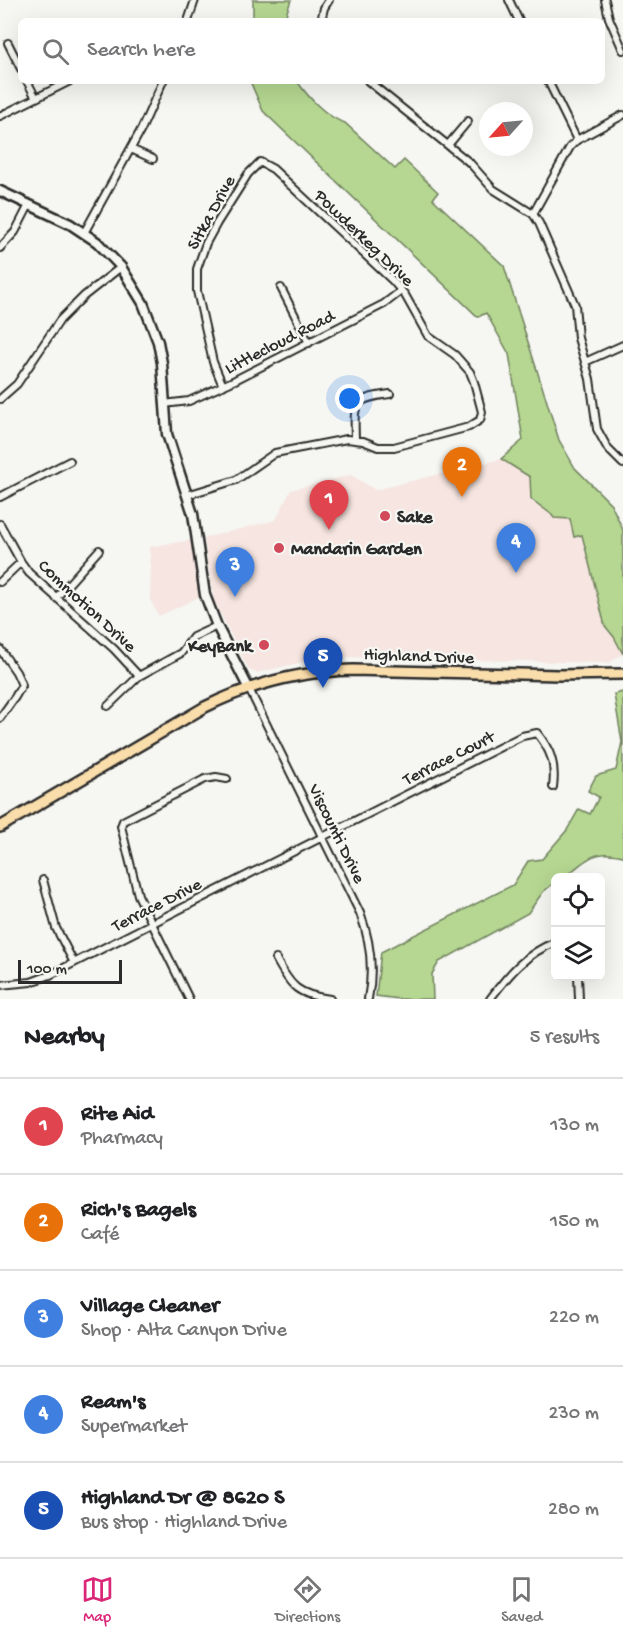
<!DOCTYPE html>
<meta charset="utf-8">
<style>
body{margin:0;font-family:"Gochi Hand",sans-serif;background:#f6f6f6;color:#202124}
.controls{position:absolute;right:18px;bottom:18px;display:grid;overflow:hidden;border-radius:9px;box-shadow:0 6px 24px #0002}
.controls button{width:54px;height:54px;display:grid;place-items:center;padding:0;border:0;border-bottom:2px solid #e0e0e0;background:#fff;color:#202124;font:30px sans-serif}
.compass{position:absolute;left:479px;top:102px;width:54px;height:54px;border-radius:50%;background:#fff;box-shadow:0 6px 24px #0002;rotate:243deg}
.scale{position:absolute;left:18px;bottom:15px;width:104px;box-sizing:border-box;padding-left:6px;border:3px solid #2b2b2b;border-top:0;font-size:16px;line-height:21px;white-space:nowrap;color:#2b2b2b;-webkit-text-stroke:4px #f6f6f2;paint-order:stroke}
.you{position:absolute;left:350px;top:399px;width:21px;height:21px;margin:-15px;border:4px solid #fff;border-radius:50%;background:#1a73e8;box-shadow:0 0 0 9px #1a73e833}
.badge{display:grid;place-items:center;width:39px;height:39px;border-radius:50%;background:#db2777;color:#fff;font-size:20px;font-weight:700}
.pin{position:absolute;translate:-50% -50px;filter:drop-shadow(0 2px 3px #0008)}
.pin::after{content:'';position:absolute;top:32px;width:21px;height:18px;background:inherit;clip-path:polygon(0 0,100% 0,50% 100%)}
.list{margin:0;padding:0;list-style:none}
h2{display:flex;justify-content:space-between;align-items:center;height:78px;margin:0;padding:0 24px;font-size:26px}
h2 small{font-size:20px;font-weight:400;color:#757577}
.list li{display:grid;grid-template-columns:39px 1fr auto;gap:18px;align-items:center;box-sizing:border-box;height:96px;padding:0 24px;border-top:2px solid #e0e0e0}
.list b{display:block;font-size:22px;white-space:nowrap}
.list p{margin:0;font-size:20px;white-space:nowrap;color:#757577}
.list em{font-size:20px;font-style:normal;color:#757577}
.icon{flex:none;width:33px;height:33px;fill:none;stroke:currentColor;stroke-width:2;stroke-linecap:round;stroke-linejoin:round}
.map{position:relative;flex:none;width:623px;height:999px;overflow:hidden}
.search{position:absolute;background:#fff;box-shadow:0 6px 24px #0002;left:18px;right:18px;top:18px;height:66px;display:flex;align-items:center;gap:15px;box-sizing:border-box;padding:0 21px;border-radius:9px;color:#757577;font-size:22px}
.sheet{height:558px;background:#fff}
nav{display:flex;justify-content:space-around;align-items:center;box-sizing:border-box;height:84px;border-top:2px solid #e0e0e0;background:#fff;font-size:16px;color:#757577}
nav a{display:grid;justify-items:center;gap:3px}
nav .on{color:#db2777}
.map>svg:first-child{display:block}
</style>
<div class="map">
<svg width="623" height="999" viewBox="0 0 623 999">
<rect width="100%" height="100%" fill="#f6f6f2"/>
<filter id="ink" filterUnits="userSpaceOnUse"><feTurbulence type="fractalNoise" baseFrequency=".0167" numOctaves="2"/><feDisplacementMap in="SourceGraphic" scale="12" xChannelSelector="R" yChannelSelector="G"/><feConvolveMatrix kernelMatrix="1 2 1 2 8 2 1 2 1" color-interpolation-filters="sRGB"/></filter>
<g filter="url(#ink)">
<path fill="#f6e5e0" d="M501,459L530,477L531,500L551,514L570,519L582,535L605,626L614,637L622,654L609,663L344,657L311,660L256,673L249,670L214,601L204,538L276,520L291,490L351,475L375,490Z
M192,540L199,597L159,616L150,600L151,565L149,547Z"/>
<path fill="#b5d791" stroke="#70815e" stroke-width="1.5" d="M253,0H291L284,21H253Z
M250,81H297C308,97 326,117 345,123L395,169L404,160L438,192L433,199L504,266L559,440L575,468L611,504L623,530V654L614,637L605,626L582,535L574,537L570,519L554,518L551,514L531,499L530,477L501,459L523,440L509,354L486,313L478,317L263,111Z
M623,692V856C617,855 609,853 603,854C584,855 571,878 556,878L555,882L543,892L528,913L439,962L432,974L433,999H399L376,996L381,952L513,885L528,861L542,859L567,830L579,809L590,814L599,797L588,791L596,776L616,770L622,742L614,694Z"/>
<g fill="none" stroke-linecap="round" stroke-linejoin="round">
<defs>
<path id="street" d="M509,0L519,21
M605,0L609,18L623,50
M188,21L195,0
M321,21L324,8L329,0
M8,43L21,69
M27,81L36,98
M368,81L470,163L493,189L533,214L539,223L575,305L578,338L590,379L597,429L608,449L623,464
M548,81L577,140
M0,116L70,81
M448,145L468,121
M131,149L153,159
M533,214L570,147L577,140L623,115
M84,233L141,130L163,81
M0,248L15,232L29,205
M281,288L309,343
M585,362L623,345
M0,399L17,384L60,320L84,296L121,267
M164,404L189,401L235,380L384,304L401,291
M355,439C354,403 352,399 390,394
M187,495L236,480L275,453L347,439L363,441L378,447H394L469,427L480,420L482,412L474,382L470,372L455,355L428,336L405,295L392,280L273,169L260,162L248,174L217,223L206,243L197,269V291L213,362L223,386
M0,497L70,461
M0,524L21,562L29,573L114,649L139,676
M0,582L21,562
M56,598L99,550
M0,649L16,672L22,685L15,697L0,718
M249,689L360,913C371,942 374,969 368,999
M108,706L139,676L181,653L193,637L217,626
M43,880L56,928L74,963
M276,959C291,987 298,995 330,999
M578,976L579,999
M0,985L31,982L50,975L522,736L537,733C551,750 556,765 553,787
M189,999L138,895L121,826L123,821L205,779L216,777L227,779
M490,999C509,974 526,953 556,942"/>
<path id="secondary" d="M0,191L70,224L97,242L121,267L143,303L158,342L162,363L167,434L193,514L205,595L217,626L249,689"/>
<path id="primary" d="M0,827L205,707C251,684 302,671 353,670L558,675L623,674"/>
</defs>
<use href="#street" stroke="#2b2b2b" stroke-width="10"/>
<use href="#secondary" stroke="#2b2b2b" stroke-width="13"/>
<use href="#primary" stroke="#2b2b2b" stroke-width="14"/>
<use href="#street" stroke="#f6f6f2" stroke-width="6"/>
<use href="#secondary" stroke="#f6f6f2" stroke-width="8"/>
<use href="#primary" stroke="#f9ddab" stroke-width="9"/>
</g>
</g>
<g fill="#d1495b" stroke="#f6f6f2" stroke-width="2">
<circle cx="385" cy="516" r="6"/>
<circle cx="279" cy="548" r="6"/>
<circle cx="264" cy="645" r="6"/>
</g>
<g text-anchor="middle" stroke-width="4.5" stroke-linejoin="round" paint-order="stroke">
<g font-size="18" fill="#2b2b2b" stroke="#f6f6f2">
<text transform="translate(210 212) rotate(-61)" y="6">Sitka Drive</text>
<text transform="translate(365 237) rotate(44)" y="6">Powderkeg Drive</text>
<text transform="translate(279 341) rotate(-27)" y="6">Littlecloud Road</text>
<text transform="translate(88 605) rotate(43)" y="6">Commotion Drive</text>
<text transform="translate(419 655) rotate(2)" y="6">Highland Drive</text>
<text transform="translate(448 757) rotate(-27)" y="6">Terrace Court</text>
<text transform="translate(338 833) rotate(64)" y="6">Viscounti Drive</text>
<text transform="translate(156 904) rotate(-27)" y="6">Terrace Drive</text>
</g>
<g font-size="18" font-weight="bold" fill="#2b2b2b" stroke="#f6f6f2" text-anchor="start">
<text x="397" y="522">Sake</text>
<text x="291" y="554">Mandarin Garden</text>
<text x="252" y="651" text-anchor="end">KeyBank</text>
</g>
</g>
</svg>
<div class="controls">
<button><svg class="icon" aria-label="locate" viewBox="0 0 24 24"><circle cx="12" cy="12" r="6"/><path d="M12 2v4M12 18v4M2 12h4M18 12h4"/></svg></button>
<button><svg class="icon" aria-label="layers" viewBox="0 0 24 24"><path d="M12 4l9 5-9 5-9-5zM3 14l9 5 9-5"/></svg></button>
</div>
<svg class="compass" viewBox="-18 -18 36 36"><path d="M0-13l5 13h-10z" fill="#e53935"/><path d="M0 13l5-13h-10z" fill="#757577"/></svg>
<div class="scale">100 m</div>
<div class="you"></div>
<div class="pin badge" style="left:329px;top:530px;background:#e0444e">1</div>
<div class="pin badge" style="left:462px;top:497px;background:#e8710a">2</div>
<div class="pin badge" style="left:235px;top:597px;background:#3f7fe0">3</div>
<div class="pin badge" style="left:516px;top:573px;background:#3f7fe0">4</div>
<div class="pin badge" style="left:323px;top:688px;background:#1a4fb4">5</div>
<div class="search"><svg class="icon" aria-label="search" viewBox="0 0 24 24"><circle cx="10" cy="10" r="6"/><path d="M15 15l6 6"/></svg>Search here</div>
</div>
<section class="sheet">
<h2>Nearby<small>5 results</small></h2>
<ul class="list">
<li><span class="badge" style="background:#e0444e">1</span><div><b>Rite Aid</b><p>Pharmacy</p></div><em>130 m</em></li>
<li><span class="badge" style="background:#e8710a">2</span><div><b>Rich's Bagels</b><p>Café</p></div><em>150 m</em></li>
<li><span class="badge" style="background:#3f7fe0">3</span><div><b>Village Cleaner</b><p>Shop · Alta Canyon Drive</p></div><em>220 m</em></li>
<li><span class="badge" style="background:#3f7fe0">4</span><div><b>Ream's</b><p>Supermarket</p></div><em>230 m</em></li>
<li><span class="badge" style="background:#1a4fb4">5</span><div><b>Highland Dr @ 8620 S</b><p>Bus stop · Highland Drive</p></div><em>280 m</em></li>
</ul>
</section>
<nav>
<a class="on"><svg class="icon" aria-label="map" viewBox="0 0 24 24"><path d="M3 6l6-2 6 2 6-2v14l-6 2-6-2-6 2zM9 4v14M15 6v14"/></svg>Map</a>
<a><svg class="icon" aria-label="directions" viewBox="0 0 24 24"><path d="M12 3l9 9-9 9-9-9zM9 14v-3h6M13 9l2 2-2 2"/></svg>Directions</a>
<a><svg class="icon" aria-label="saved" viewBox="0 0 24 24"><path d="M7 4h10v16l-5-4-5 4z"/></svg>Saved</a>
</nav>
